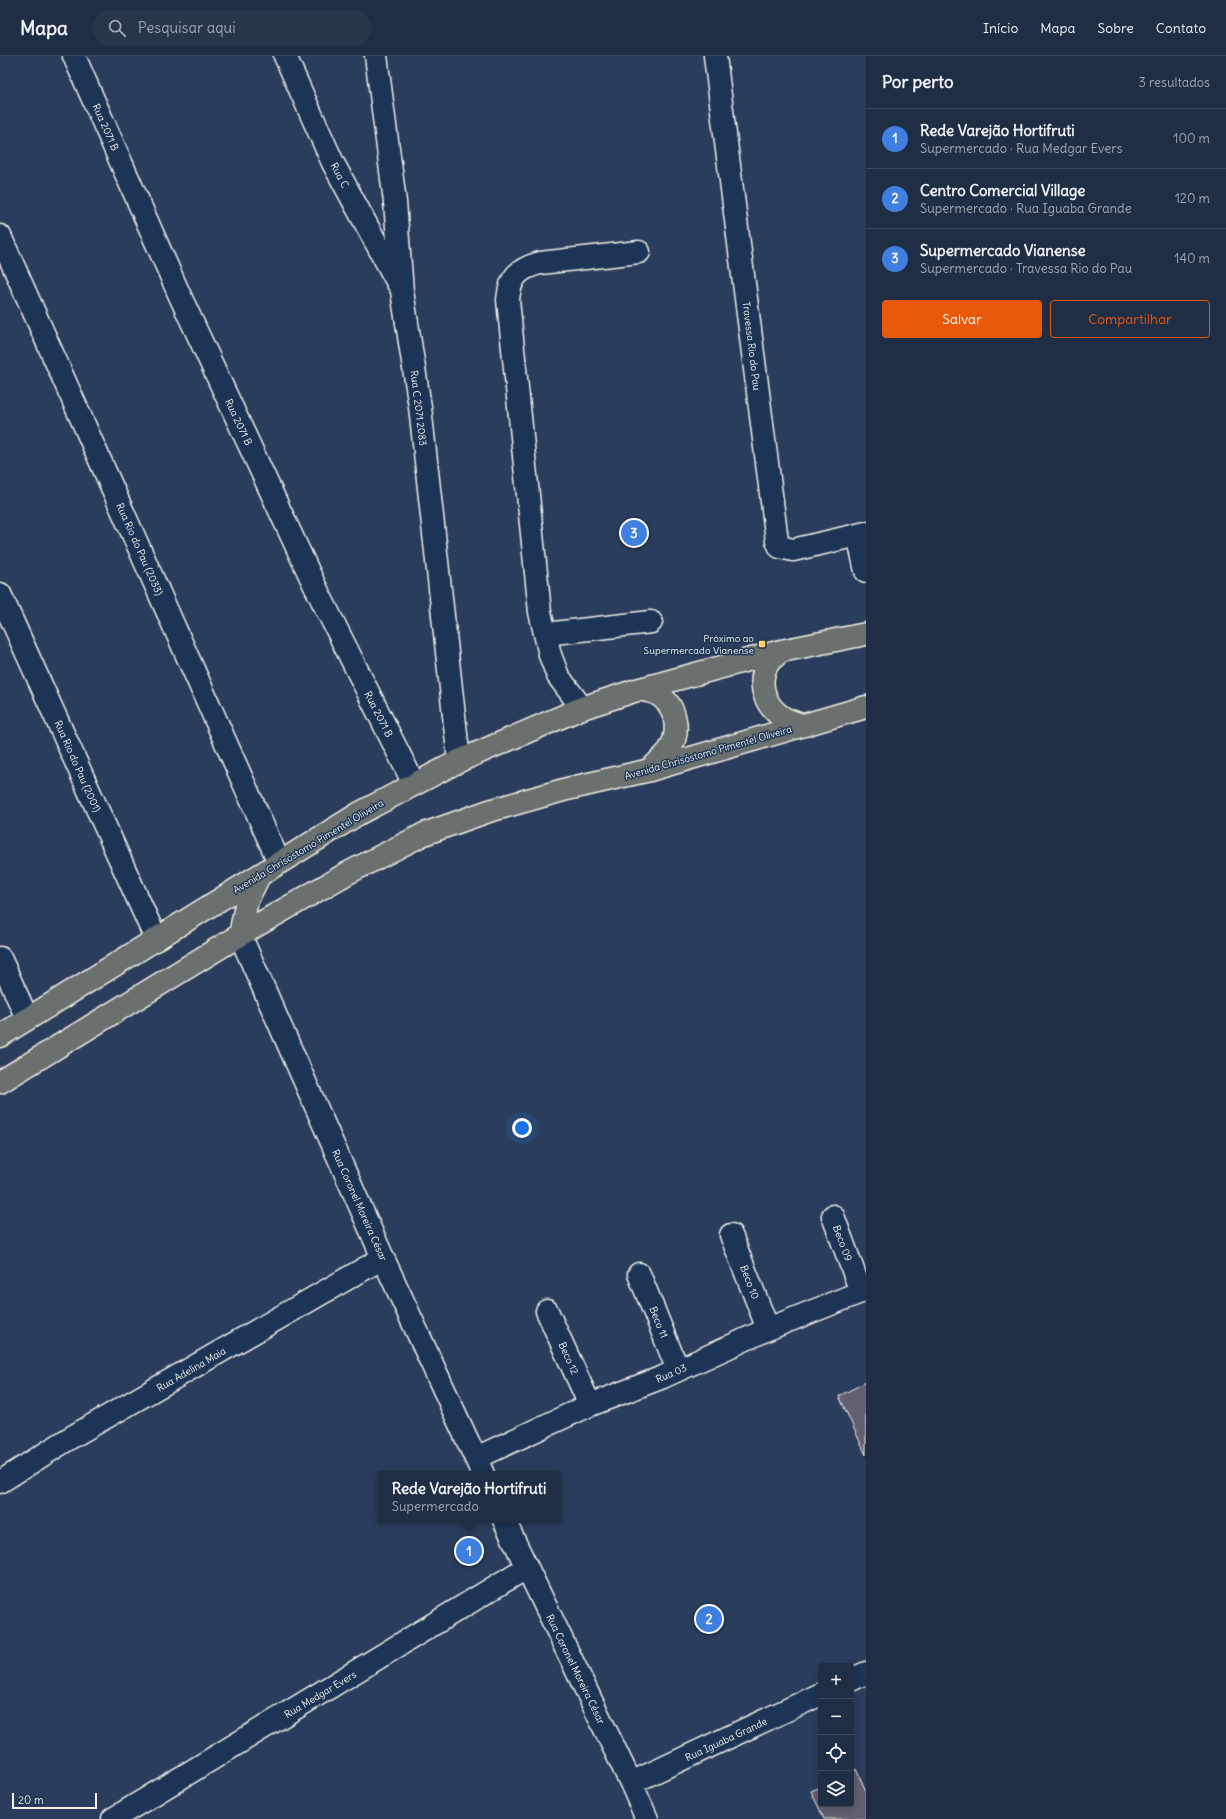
<!DOCTYPE html>
<html lang="pt">
<meta charset="utf-8">
<style>
body{margin:0;font-family:Delius,sans-serif;background:#28364c;color:#f1f3f6}
.controls{position:absolute;right:12px;bottom:12px;display:grid;overflow:hidden;border-radius:4px;box-shadow:0 2px 6px #0003}
.controls button{width:36px;height:36px;display:grid;place-items:center;padding:0;border:0;border-bottom:1px solid #3d4a5e;background:#202e45;color:#f1f3f6;font:20px sans-serif}
.scale{position:absolute;left:12px;bottom:10px;width:85px;box-sizing:border-box;padding-left:4px;border:2px solid #f4f1e8;border-top:0;font-size:11px;line-height:14px;white-space:nowrap;color:#f4f1e8;-webkit-text-stroke:3px #1d3557;paint-order:stroke}
.you{position:absolute;left:522px;top:1072px;width:14px;height:14px;margin:-10px;border:3px solid #fff;border-radius:50%;background:#1a73e8;box-shadow:0 0 0 6px #1a73e833}
.badge{display:grid;place-items:center;width:26px;height:26px;border-radius:50%;background:#ea580c;color:#fff;font-size:13px;font-weight:700}
.pin{position:absolute;translate:-50% -50%;border:2px solid #fff;box-shadow:0 1px 4px #0006}
.popup{position:absolute;left:377px;top:1415px;width:184px;height:52px;box-sizing:border-box;display:grid;place-content:center;border-radius:4px;background:#202e45;filter:drop-shadow(0 1px 3px #0005);font-size:13px;white-space:nowrap;color:#a2a8b3}
.popup b{font-size:15px;color:#f1f3f6}
.popup::after{content:'';position:absolute;left:50%;top:100%;margin-left:-8px;border:8px solid transparent;border-top-color:#202e45}
.list{margin:0;padding:0;list-style:none}
h2{display:flex;justify-content:space-between;align-items:center;height:52px;margin:0;padding:0 16px;font-size:17px}
h2 small{font-size:13px;font-weight:400;color:#a2a8b3}
.list li{display:grid;grid-template-columns:26px 1fr auto;gap:12px;align-items:center;box-sizing:border-box;height:60px;padding:0 16px;border-top:1px solid #3d4a5e}
.list b{display:block;font-size:15px;white-space:nowrap}
.list p{margin:0;font-size:13px;white-space:nowrap;color:#a2a8b3}
.list em{font-size:13px;font-style:normal;color:#a2a8b3}
.actions{display:flex;gap:8px;padding:12px 16px}
.actions a{flex:1;padding:9px 0;border:1px solid #ea580c;border-radius:4px;text-align:center;font-size:14px;color:#ea580c}
.actions .main{background:#ea580c;color:#fff}
.icon{flex:none;width:22px;height:22px;fill:none;stroke:currentColor;stroke-width:2;stroke-linecap:round;stroke-linejoin:round}
.map{position:relative;flex:none;width:866px;height:1763px;overflow:hidden}
header{display:flex;align-items:center;gap:24px;box-sizing:border-box;height:56px;padding:0 20px;background:#202e45;border-bottom:1px solid #3d4a5e}
header strong{font-size:19px}
nav{display:flex;gap:22px;margin-inline-start:auto;font-size:14px}
.search{width:280px;height:36px;background:#28364c;display:flex;align-items:center;gap:10px;box-sizing:border-box;padding:0 14px;border-radius:22px;color:#a2a8b3;font-size:15px}
main{display:flex}
aside{flex:1;background:#202e45}
.map>svg:first-child{display:block}
</style>
<header>
<strong>Mapa</strong>
<div class="search"><svg class="icon" aria-label="search" viewBox="0 0 24 24"><circle cx="10" cy="10" r="6"/><path d="M15 15l6 6"/></svg>Pesquisar aqui</div>
<nav><a>Início</a><a>Mapa</a><a>Sobre</a><a>Contato</a></nav>
</header>
<main>
<div class="map">
<svg width="866" height="1763" viewBox="0 0 866 1763">
<defs>
<filter id="shadow"><feDropShadow dx="2.5" dy="4.5" stdDeviation="0" flood-color="#0009"/></filter>
</defs>
<rect width="100%" height="100%" fill="#2b3d5c"/>
<filter id="ink" filterUnits="userSpaceOnUse"><feTurbulence type="fractalNoise" baseFrequency=".025" numOctaves="2"/><feDisplacementMap in="SourceGraphic" scale="8" xChannelSelector="R" yChannelSelector="G"/><feConvolveMatrix kernelMatrix="1 2 1 2 8 2 1 2 1" color-interpolation-filters="sRGB"/></filter>
<g filter="url(#ink)">
<path fill="#635f71" stroke="#f4f1e8" filter="url(#shadow)" d="M866,1326V1399L839,1340Z
M856,1713L866,1735V1763H824L811,1735L821,1731V1748H851V1715Z"/>
<g fill="none" stroke-linecap="round" stroke-linejoin="round">
<defs>
<path id="minor" d="M74,0L180,240L314,528L414,728
M285,0L333,107L399,229
M376,0L395,146L402,235L420,351L459,705
M715,0L777,485L780,491L793,494L866,477
M0,180L279,806
M858,479L866,515
M0,538L156,883
M545,578L651,566
M582,652L558,620L550,599L540,556L508,244C510,221 518,213 540,207L639,196
M240,879L383,1202L483,1418
M0,902L27,962
M833,1160L861,1236
M731,1179L768,1273
M639,1218L678,1314
M547,1255L590,1349
M476,1402L590,1349L663,1321L768,1273L866,1234
M0,1426L70,1382L383,1202
M504,1464L631,1727L647,1763
M851,1624L866,1617
M631,1727L821,1638
M113,1763L526,1512"/>
<path id="major" d="M781,595C777,599 772,602 769,606C756,625 764,649 782,661C788,665 796,667 802,669
M640,633C644,635 650,635 655,637C676,647 681,674 670,693C665,701 656,707 650,714
M240,879L247,844L259,820
M0,980L358,758L459,705L582,652L640,633L781,595L866,578
M0,1026L240,879L346,818L424,778L489,755L567,733L650,714L866,651"/>
</defs>
<use href="#minor" stroke="#f4f1e8" stroke-width="25"/>
<use href="#major" stroke="#f4f1e8" stroke-width="25"/>
<use href="#minor" stroke="#1d3557" stroke-width="22"/>
<use href="#major" stroke="#6b706d" stroke-width="22"/>
</g>
</g>
<rect fill="#ffd166" stroke="#1d3557" stroke-width="1.5" x="758" y="584" width="8" height="8" rx="2"/>
<g text-anchor="middle" stroke-width="3" stroke-linejoin="round" paint-order="stroke">
<g font-size="10" fill="#f4f1e8" stroke="#1d3557">
<text transform="translate(106 71) rotate(66)" y="4">Rua 2071 B</text>
<text transform="translate(340 119) rotate(62)" y="4">Rua C</text>
<text transform="translate(752 290) rotate(83)" y="4">Travessa Rio do Pau</text>
<text transform="translate(419 352) rotate(83)" y="4">Rua C 2071 2083</text>
<text transform="translate(239 366) rotate(65)" y="4">Rua 2071 B</text>
<text transform="translate(140 493) rotate(66)" y="4">Rua Rio do Pau (2033)</text>
<text transform="translate(379 658) rotate(63)" y="4">Rua 2071 B</text>
<text transform="translate(708 696) rotate(-16)" y="4">Avenida Chrisóstomo Pimentel Oliveira</text>
<text transform="translate(78 710) rotate(66)" y="4">Rua Rio do Pau (2001)</text>
<text transform="translate(308 790) rotate(-31)" y="4">Avenida Chrisóstomo Pimentel Oliveira</text>
<text transform="translate(360 1149) rotate(66)" y="4">Rua Coronel Moreira César</text>
<text transform="translate(843 1187) rotate(70)" y="4">Beco 09</text>
<text transform="translate(750 1226) rotate(69)" y="4">Beco 10</text>
<text transform="translate(659 1266) rotate(68)" y="4">Beco 11</text>
<text transform="translate(569 1302) rotate(66)" y="4">Beco 12</text>
<text transform="translate(191 1313) rotate(-30)" y="4">Rua Adelina Maia</text>
<text transform="translate(671 1317) rotate(-23)" y="4">Rua 03</text>
<text transform="translate(576 1613) rotate(64)" y="4">Rua Coronel Moreira César</text>
<text transform="translate(320 1638) rotate(-31)" y="4">Rua Medgar Evers</text>
<text transform="translate(726 1683) rotate(-25)" y="4">Rua Iguaba Grande</text>
</g>
<g font-size="10" fill="#f4f1e8" stroke="#1d3557" text-anchor="end">
<text x="754" y="586">Próximo ao<tspan x="754" dy="12">Supermercado Vianense</tspan></text>
</g>
</g>
</svg>
<div class="controls">
<button>+</button>
<button>−</button>
<button><svg class="icon" aria-label="locate" viewBox="0 0 24 24"><circle cx="12" cy="12" r="6"/><path d="M12 2v4M12 18v4M2 12h4M18 12h4"/></svg></button>
<button><svg class="icon" aria-label="layers" viewBox="0 0 24 24"><path d="M12 4l9 5-9 5-9-5zM3 14l9 5 9-5"/></svg></button>
</div>
<div class="scale">20 m</div>
<div class="you"></div>
<div class="pin badge" style="left:469px;top:1495px;background:#3f7fe0">1</div>
<div class="popup"><b>Rede Varejão Hortifruti</b>Supermercado</div>
<div class="pin badge" style="left:709px;top:1563px;background:#3f7fe0">2</div>
<div class="pin badge" style="left:634px;top:477px;background:#3f7fe0">3</div>
</div>
<aside>
<h2>Por perto<small>3 resultados</small></h2>
<ul class="list">
<li><span class="badge" style="background:#3f7fe0">1</span><div><b>Rede Varejão Hortifruti</b><p>Supermercado · Rua Medgar Evers</p></div><em>100 m</em></li>
<li><span class="badge" style="background:#3f7fe0">2</span><div><b>Centro Comercial Village</b><p>Supermercado · Rua Iguaba Grande</p></div><em>120 m</em></li>
<li><span class="badge" style="background:#3f7fe0">3</span><div><b>Supermercado Vianense</b><p>Supermercado · Travessa Rio do Pau</p></div><em>140 m</em></li>
</ul>
<div class="actions"><a class="main">Salvar</a><a>Compartilhar</a></div>
</aside>
</main>
